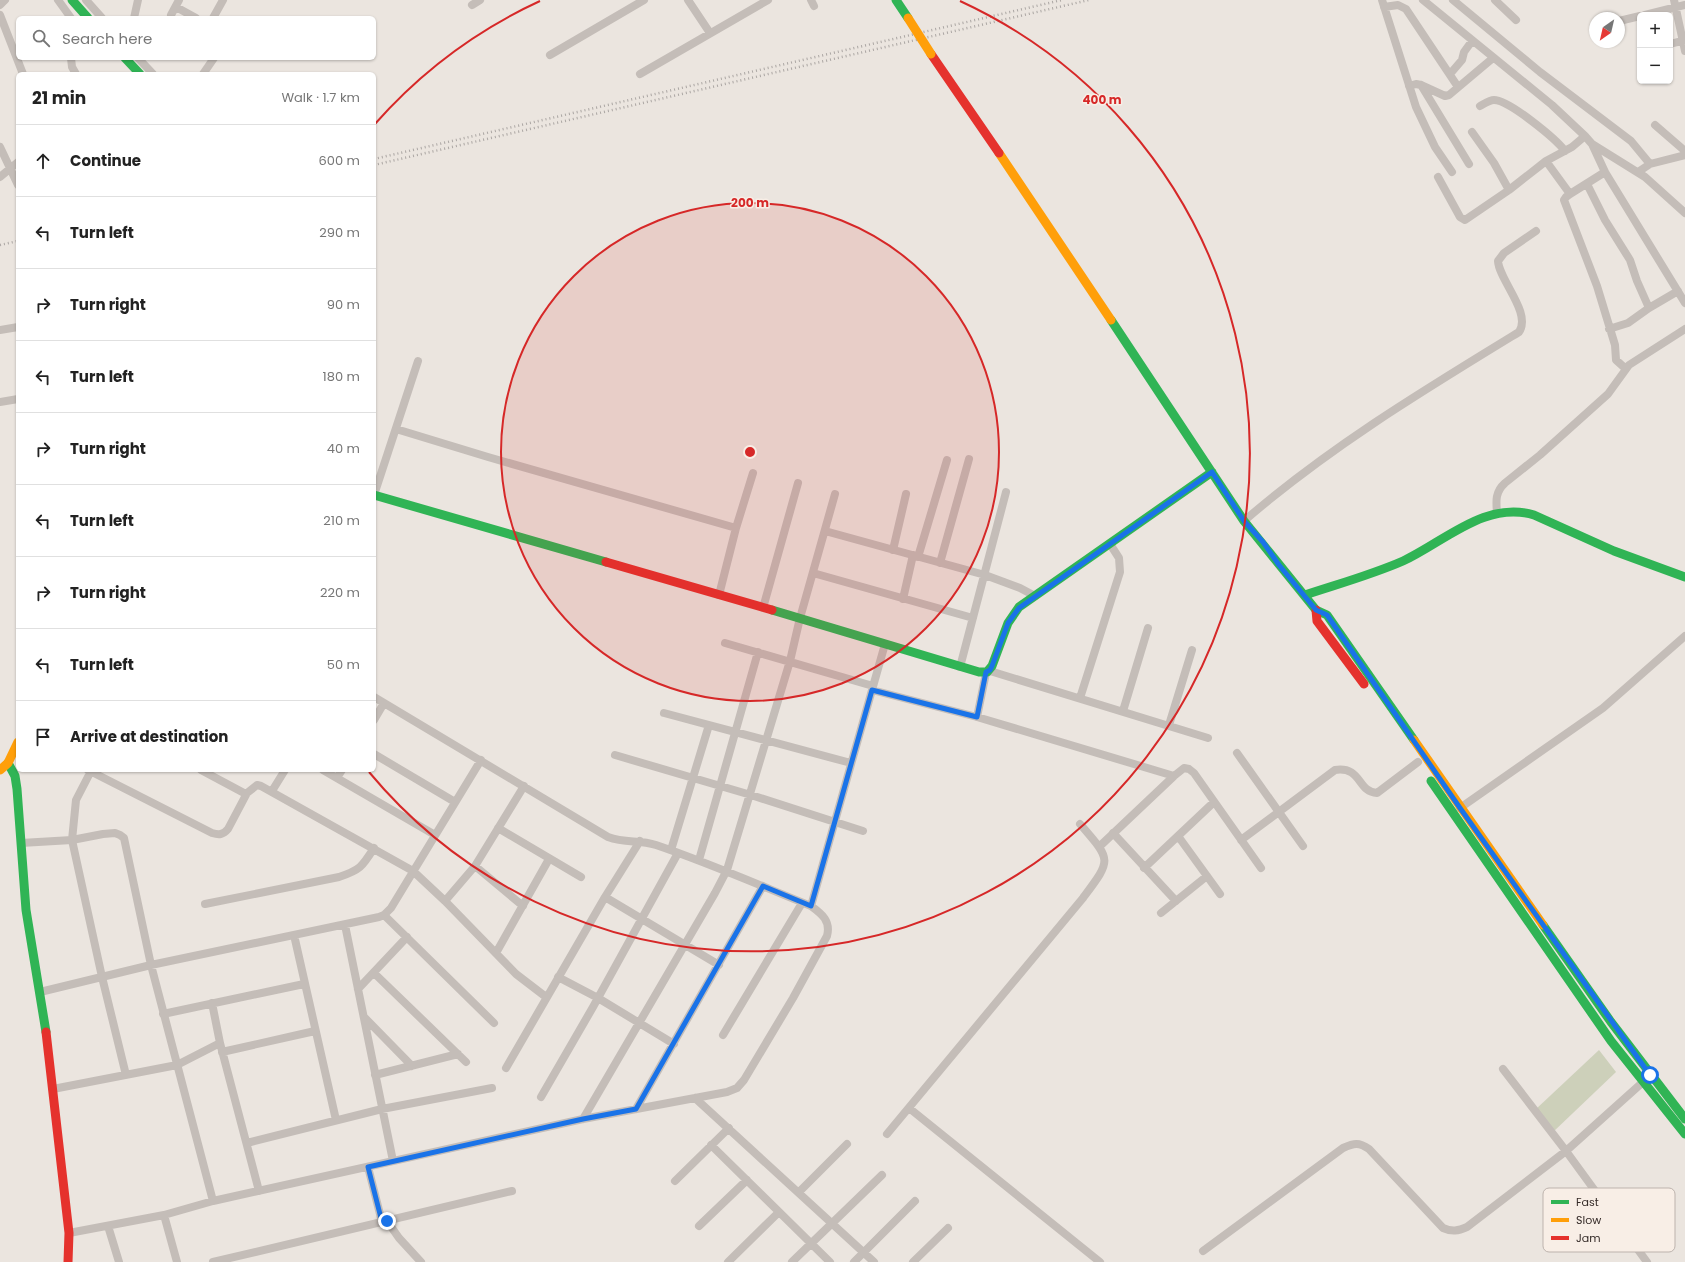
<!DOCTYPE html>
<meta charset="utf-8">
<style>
body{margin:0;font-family:Poppins,sans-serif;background:#f6f6f6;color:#222}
.controls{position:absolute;right:12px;top:12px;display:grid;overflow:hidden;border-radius:6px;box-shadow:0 1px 3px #0004}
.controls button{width:36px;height:36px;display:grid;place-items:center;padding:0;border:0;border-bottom:1px solid #e0e0e0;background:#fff;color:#222;font:20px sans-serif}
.compass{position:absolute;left:1589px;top:12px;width:36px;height:36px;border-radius:50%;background:#fff;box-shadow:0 1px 3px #0004;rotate:214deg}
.stop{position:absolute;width:12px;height:12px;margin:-9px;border:3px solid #1a73e8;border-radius:50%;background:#fff}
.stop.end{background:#1a73e8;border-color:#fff;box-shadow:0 1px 4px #0008}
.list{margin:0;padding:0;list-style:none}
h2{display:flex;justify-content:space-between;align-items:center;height:52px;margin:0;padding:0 16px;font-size:17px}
h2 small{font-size:13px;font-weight:400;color:#767676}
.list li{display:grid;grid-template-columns:26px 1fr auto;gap:12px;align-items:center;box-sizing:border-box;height:72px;padding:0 16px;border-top:1px solid #e0e0e0}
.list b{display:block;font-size:15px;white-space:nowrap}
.list em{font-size:13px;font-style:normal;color:#767676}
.icon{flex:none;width:22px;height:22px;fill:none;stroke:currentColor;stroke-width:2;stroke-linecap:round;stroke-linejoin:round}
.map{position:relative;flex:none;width:1685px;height:1262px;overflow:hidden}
.search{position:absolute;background:#fff;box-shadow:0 1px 3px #0004;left:16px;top:16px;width:360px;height:44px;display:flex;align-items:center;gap:10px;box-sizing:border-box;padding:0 14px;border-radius:6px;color:#767676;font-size:15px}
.panel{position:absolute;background:#fff;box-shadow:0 1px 3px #0004;left:16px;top:72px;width:360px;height:700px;border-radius:6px}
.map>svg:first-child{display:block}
</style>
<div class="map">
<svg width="1685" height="1262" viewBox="0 0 1685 1262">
<rect width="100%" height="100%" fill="#ebe5df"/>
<path fill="#cdd0ba" d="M1599,1050L1616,1072L1552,1133L1535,1110Z"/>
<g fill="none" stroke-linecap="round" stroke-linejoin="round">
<path stroke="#c4bdb8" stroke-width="8" d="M58,0L71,18
M86,0L102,18
M688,0L710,33
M811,0L814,6
M1382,0L1416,107L1435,147L1452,172
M1423,0L1552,105L1585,136L1592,144L1605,172L1685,303
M1453,0L1540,72L1631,141L1650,164
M1495,0L1516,20
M1674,0L1685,51
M0,5L5,0
M472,5L480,0
M176,7L196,18
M1384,7L1398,5L1406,9L1458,87
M0,15L23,74
M171,15L179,0
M1645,15L1685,5
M134,18L138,0
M213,18L223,0
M1619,21L1640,16
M1670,44L1685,40
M550,55L644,0
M71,58L72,67L76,74
M138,58L153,74
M203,74L214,58
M640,74L768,0
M1450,74L1462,60L1464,52L1472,41
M1421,85L1469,164
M1409,86L1416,84L1421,85L1445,96L1449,95L1493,58
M1480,106C1484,104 1489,100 1494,100C1509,100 1556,139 1565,151
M1655,125L1685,151
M1472,132L1494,163L1509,190
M1592,144L1645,177L1685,213
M0,147L18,185
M1546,161L1570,194
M1605,172L1570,194L1566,197L1564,200L1597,286L1615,345L1616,360L1626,369
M1638,172L1650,164L1685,155
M0,177L18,162
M1438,177L1460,217L1465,220L1509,190L1546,161L1572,147L1585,136
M1587,184L1605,220L1630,260L1637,281L1649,308
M1609,329L1628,323L1649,308L1678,291
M0,330L18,327
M0,402L18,399
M396,429L488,457L736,528
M374,495L418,361
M1497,513C1496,501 1495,492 1505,483L1540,455L1608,394L1629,365L1685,329
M1244,521C1328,448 1424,390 1519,332C1532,313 1499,280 1498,261L1504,253L1536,231
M825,531L985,575L1020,588L1035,596
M893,550L906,494
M918,557L947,460
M940,563L969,459
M813,573L973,618
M719,595L736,528L753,473
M903,599L913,555
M763,608L798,483
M725,643L873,686
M960,667L1006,492
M990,671L1208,738
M872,690L977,717L1174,776
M1080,698L1120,572L1119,558L1110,544
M1123,711L1148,628
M664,713L851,763
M977,717L986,673
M374,720L384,703
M1169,725L1192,650
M1237,753L1303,846
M374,754L455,802
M615,755L751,795L863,831
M88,770L212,833C219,835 223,835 228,829L247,793
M201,770L244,793H247L257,785L261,786L413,871L445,901L516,974L546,997
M323,770L435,835
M91,771L76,800L72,840L102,977L126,1075
M337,778L342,770
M272,791L285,770
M1460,808L1603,708L1685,636
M498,828L581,877
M1113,833L1176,901
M1178,836L1220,894
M1241,840L1335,770C1362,766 1357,792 1377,793L1418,762
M21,843L72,840L103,834L115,833L120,835L124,838L151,965L213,1201
M1100,846L1174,776L1184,768L1189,769L1194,773L1261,868
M671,850L709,725
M699,860L758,652
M475,866L523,906
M1144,868L1214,802
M605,897L719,965
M445,901L475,866L524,786
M205,904L339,877C360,870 362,867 374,848
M811,906L885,644
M1161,913L1207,876
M384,915L494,1023
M345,925L393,1161
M294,935L336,1120
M496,953L549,859
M374,973L466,1062
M558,977L598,998L674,1044
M358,989L407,937
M40,992L151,965L379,917L384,915L391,908L481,760
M212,1003L220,1043L259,1191
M163,1014L304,984
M365,1018L412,1066
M723,1035L802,903
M222,1052L315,1031
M506,1068L605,897L640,841
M1503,1069L1566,1151L1647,1262
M375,1075L458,1054
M53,1089L177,1065L220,1043
M541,1097L593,1007L678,853
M695,1098L874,1262
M909,1108L1100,1262
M636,1109L763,886
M583,1119L715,893L727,870L790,661L800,618L835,494
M887,1134L1083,898C1112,859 1112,861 1080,824
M247,1143L382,1109L492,1088
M711,1145L830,1262
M368,1167L382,1222
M675,1181L729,1128
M799,1192L847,1144
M164,1215L177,1262
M387,1221L399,1238L421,1262
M108,1226L119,1262
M699,1226L747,1180
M69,1233L164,1215L213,1201L583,1119L727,1092L737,1088L744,1080L793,998L827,936C831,921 822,914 811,906C759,885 709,863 656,845C639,839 626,844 608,837L374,697
M1203,1251L1343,1148C1354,1143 1359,1142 1369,1149L1443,1228C1452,1232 1458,1231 1467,1227L1566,1151L1643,1082
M213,1262L512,1191
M728,1262L779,1212
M792,1262L882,1175
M854,1262L915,1201
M913,1262L948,1228"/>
<path stroke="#30b455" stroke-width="9" d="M72,0L88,18
M896,0L908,18
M125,58L140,74
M1111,320L1244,521L1316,610L1327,615L1414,740
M374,495L606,562
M1305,595C1338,584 1371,575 1403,561C1444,542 1486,500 1534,515L1614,551L1685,577
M772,610L979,672H987L992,666L1008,623L1019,607L1212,472
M8,763L15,776L17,789L26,910L46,1032
M1431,781L1611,1041L1685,1134
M1543,925L1611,1022L1685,1119"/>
<path stroke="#ff9f0a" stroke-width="9" d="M999,153L1111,320
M1414,740L1543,925
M0,770L8,763L18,742"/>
<path stroke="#e5322d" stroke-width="9" d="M931,54L999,153
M606,562L772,610
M1316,610L1317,621L1364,684
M46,1032L69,1233L68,1262"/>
<path stroke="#aba6a3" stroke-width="2.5" stroke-dasharray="1 3" stroke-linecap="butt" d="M374,159L1062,0
M374,165L1089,0
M0,245L18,241"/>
<path stroke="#ff9f0a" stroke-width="9" d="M908,18L931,54"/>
</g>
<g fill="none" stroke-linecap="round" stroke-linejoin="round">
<path stroke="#1a73e8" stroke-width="5" d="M387,1221L382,1222L368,1167L583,1119L636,1109L763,886L811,906L872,690L977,717L986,672L990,670L992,666L1008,623L1019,608L1212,472L1244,521L1263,542L1279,565L1316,610L1327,615L1460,808L1650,1075"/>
</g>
<circle cx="750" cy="452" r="249" fill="#d62828" fill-opacity=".12"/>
<g fill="none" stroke="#d62828" stroke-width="2">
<circle cx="750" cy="452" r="249"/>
<path d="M374 125A498 498 0 0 1 540 1M960 1A498 498 0 1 1 369 772"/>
</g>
<rect x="1543" y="1188" width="132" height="64" rx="6" fill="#f8eee6" stroke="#bdb3ad" stroke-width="1"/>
<rect x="1551" y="1200" width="18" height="4" fill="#30b455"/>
<rect x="1551" y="1218" width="18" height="4" fill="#ff9f0a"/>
<rect x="1551" y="1236" width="18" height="4" fill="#e5322d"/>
<g font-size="11" fill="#342a27">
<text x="1576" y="1206">Fast</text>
<text x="1576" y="1224">Slow</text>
<text x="1576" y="1242">Jam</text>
</g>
<circle cx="750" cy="452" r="6" fill="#d62828" stroke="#f8eee6" stroke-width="2"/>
<g font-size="12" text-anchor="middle" font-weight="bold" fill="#d62828" stroke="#f8eee6" stroke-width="3" stroke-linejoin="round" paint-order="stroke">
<text x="1102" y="104">400 m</text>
<text x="750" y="207">200 m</text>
</g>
</svg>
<div class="controls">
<button>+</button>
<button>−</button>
</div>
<svg class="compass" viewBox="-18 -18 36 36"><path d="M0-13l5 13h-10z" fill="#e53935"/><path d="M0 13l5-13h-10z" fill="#767676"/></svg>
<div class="stop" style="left:1650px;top:1075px"></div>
<div class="stop end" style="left:387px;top:1221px"></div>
<div class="search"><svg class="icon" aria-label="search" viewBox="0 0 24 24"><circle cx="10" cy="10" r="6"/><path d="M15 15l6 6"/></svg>Search here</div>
<section class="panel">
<h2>21 min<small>Walk · 1.7 km</small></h2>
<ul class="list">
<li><svg class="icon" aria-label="ahead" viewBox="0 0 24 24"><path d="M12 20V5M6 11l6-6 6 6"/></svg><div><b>Continue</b></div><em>600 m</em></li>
<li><svg class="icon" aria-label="left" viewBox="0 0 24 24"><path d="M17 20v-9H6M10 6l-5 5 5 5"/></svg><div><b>Turn left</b></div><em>290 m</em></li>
<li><svg class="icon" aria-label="right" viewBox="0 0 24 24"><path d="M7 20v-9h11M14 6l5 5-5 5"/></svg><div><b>Turn right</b></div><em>90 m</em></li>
<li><svg class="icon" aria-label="left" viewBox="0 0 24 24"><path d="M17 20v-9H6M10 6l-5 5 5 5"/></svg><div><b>Turn left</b></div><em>180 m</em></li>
<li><svg class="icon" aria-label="right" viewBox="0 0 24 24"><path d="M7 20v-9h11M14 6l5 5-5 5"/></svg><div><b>Turn right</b></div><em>40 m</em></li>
<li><svg class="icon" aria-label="left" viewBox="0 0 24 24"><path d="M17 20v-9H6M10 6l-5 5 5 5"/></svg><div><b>Turn left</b></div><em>210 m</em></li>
<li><svg class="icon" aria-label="right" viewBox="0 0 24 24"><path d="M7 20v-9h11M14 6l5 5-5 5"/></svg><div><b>Turn right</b></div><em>220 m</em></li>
<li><svg class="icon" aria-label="left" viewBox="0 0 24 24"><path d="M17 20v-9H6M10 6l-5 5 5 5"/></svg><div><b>Turn left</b></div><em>50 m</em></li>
<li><svg class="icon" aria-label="arrive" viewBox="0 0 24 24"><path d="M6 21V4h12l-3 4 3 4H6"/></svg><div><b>Arrive at destination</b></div></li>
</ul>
</section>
</div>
